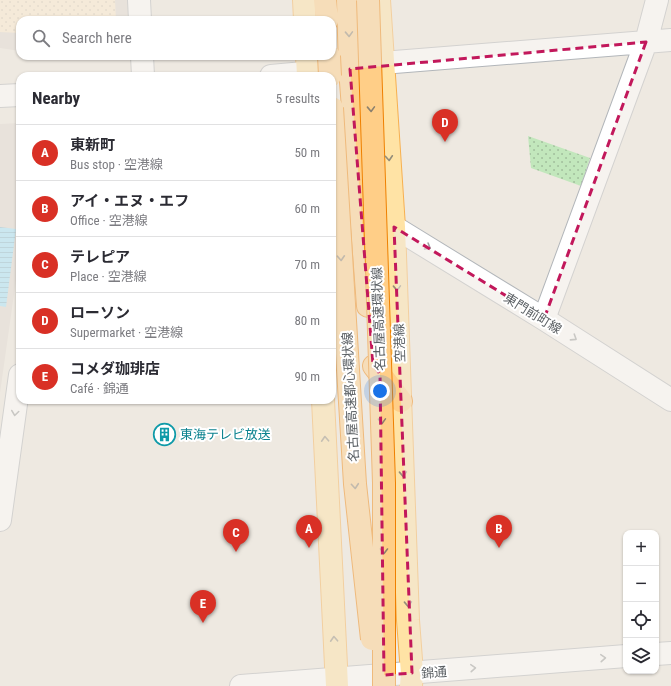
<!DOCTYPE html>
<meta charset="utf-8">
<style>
body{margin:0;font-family:"Roboto Condensed","Noto Sans JP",sans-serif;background:#f2f2f3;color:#2b2b33}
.controls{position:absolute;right:12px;bottom:12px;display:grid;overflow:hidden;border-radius:8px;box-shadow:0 1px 3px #0004}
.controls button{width:36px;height:36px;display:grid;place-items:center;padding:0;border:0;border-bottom:1px solid #e1e1e2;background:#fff;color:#2b2b33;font:20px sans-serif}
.you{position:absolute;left:380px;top:391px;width:14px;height:14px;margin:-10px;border:3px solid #fff;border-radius:50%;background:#1a73e8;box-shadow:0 0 0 6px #1a73e833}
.badge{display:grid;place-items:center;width:26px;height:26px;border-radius:50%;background:#d93025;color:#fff;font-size:13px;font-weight:700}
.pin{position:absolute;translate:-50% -33px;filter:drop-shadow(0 1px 2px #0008)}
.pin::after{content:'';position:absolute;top:21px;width:14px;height:12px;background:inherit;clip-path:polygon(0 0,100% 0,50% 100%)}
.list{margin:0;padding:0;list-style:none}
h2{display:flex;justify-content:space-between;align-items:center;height:52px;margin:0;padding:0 16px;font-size:17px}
h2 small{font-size:13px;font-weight:400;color:#7c7c81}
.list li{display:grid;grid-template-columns:26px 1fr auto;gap:12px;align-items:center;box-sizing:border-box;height:56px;padding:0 16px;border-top:1px solid #e1e1e2}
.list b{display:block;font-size:15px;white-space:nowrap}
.list p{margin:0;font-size:13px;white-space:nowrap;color:#7c7c81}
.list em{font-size:13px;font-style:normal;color:#7c7c81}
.icon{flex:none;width:22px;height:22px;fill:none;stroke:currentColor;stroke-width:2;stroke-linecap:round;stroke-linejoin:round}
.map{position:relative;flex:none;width:671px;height:686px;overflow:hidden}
.search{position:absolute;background:#fff;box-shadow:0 1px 3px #0004;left:16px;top:16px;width:320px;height:44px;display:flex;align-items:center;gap:10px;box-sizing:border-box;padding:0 14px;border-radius:12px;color:#7c7c81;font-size:15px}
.panel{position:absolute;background:#fff;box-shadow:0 1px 3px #0004;left:16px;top:72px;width:320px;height:332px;border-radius:12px}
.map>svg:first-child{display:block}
</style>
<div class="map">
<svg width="671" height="686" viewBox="0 0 671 686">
<defs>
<pattern id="grass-dots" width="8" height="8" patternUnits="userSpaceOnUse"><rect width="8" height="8" fill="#c2e7bc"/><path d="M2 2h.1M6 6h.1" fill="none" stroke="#a1be9c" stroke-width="1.8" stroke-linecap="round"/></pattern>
<pattern id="sand-dots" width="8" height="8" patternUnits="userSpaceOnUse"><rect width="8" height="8" fill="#fceace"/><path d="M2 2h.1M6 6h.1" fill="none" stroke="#dacbb4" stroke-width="1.8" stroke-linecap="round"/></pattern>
<pattern id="water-rules" width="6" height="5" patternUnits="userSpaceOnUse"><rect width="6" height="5" fill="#a0e4ff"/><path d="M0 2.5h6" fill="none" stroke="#85bcd2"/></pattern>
</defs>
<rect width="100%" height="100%" fill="#eee9e1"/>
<path fill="#e0dad2" d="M0,0H131L132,20H20V51L0,48Z
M20,123V252L0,393V124Z"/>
<path fill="url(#grass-dots)" d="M528,136L590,158L581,186L531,168Z"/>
<path fill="url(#sand-dots)" d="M0,0H115L116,20H20V33L0,32Z"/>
<path fill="url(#water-rules)" d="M0,227L16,229L6,307L0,306Z"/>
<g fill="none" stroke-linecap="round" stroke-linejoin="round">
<defs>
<path id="minor" d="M139,0L140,20
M142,56L143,76
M364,66L382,63L671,40
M271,76L326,71
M0,96L20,95
M394,227L544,319L671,400
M544,319L646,42L657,0
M0,520L20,375
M656,654L671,653
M241,686L626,656"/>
<path id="major" d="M304,0L305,20
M379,0L394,227L408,620L412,673L411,686
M307,56L308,76
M323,400L337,686"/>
<path id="highway" d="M325,0L327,20
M348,0L350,69L368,306
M374,366L401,401"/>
</defs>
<use href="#minor" stroke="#b2b6ba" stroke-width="24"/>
<use href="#major" stroke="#f7b050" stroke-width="24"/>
<use href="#highway" stroke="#ef8000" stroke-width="24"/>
<use href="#minor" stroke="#fff" stroke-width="22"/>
<use href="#major" stroke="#ffe3a5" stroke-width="22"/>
<use href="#highway" stroke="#ffce87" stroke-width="22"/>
<defs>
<path id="highway-bridge" d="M368,0L384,483V686
M329,56L330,76
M332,108L355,484L372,639"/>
</defs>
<use href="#highway-bridge" stroke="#ef8000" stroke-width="24" stroke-linecap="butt"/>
<use href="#highway-bridge" stroke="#ffce87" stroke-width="22"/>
</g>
<defs><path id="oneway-chevron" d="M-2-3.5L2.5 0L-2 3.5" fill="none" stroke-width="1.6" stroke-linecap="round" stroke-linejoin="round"/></defs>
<g stroke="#8c806e">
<use href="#oneway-chevron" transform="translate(349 34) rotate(88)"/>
<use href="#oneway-chevron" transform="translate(371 109) rotate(88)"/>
<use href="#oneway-chevron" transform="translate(341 258) rotate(87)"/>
<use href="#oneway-chevron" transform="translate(382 421) rotate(88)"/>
<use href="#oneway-chevron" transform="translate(355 486) rotate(85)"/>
<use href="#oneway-chevron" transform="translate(384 551) rotate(90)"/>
</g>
<g stroke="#948d7a">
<use href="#oneway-chevron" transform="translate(389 158) rotate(86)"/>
<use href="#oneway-chevron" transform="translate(397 288) rotate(88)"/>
<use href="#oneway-chevron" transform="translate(325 439) rotate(-93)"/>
<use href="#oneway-chevron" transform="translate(403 474) rotate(88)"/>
<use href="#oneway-chevron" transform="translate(408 604) rotate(88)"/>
<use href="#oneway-chevron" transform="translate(334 639) rotate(-93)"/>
</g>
<g stroke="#9c9fa1">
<use href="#oneway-chevron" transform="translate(428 247) rotate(31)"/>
<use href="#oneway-chevron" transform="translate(574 338) rotate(33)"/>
<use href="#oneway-chevron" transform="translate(15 413) rotate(98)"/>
<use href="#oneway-chevron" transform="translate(603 658) rotate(-4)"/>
<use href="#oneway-chevron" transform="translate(473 668) rotate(-4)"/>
</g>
<path d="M0 0H671V686H0ZM646,42L544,319L394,227L412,673L384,675L380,374L373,364L350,69Z" fill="#eee9e1" fill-opacity=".55" fill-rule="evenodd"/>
<path fill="none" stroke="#c2185b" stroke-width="3" stroke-dasharray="8 5" stroke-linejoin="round" d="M646,42L544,319L394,227L412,673L384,675L380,374L373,364L350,69Z"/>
<defs>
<symbol id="building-ring" viewBox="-11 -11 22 22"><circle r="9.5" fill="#fff" stroke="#0f9aa8" stroke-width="1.5"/><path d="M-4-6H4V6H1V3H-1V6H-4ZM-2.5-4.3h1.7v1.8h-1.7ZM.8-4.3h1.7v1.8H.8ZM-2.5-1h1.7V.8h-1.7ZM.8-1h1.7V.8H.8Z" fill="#0f9aa8"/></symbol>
</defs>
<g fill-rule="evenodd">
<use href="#building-ring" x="152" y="422" width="25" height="25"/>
</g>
<g text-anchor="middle" stroke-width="4" stroke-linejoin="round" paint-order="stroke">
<g font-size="13" fill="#5a5f63" stroke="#fff">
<text transform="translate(533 313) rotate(32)" y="5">東門前町線</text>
<text transform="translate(378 319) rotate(-92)" y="5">名古屋高速環状線</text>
<text transform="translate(399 343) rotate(-92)" y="5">空港線</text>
<text transform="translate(350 397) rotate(-93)" y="5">名古屋高速都心環状線</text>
<text transform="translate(434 672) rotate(-4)" y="5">錦通</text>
</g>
<g font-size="13" fill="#0d838f" stroke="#fff" text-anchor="start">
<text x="180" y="439">東海テレビ放送</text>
</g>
</g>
</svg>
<div class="controls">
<button>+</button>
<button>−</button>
<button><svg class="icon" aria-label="locate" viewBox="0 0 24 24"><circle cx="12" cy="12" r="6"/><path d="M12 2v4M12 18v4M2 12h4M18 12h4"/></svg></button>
<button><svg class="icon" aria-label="layers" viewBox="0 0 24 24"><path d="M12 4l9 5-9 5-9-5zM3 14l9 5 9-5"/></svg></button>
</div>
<div class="you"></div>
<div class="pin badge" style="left:309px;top:548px">A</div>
<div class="pin badge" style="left:499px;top:548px">B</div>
<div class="pin badge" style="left:236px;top:552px">C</div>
<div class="pin badge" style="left:445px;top:142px">D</div>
<div class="pin badge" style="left:203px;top:623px">E</div>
<div class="search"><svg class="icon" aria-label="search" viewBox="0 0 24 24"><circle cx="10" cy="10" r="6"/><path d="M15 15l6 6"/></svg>Search here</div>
<section class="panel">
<h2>Nearby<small>5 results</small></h2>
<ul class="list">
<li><span class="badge">A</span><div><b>東新町</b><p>Bus stop · 空港線</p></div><em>50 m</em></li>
<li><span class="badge">B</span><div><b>アイ・エヌ・エフ</b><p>Office · 空港線</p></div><em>60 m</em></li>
<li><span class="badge">C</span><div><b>テレピア</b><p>Place · 空港線</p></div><em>70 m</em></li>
<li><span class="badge">D</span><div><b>ローソン</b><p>Supermarket · 空港線</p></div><em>80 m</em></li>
<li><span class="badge">E</span><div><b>コメダ珈琲店</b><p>Café · 錦通</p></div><em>90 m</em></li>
</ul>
</section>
</div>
